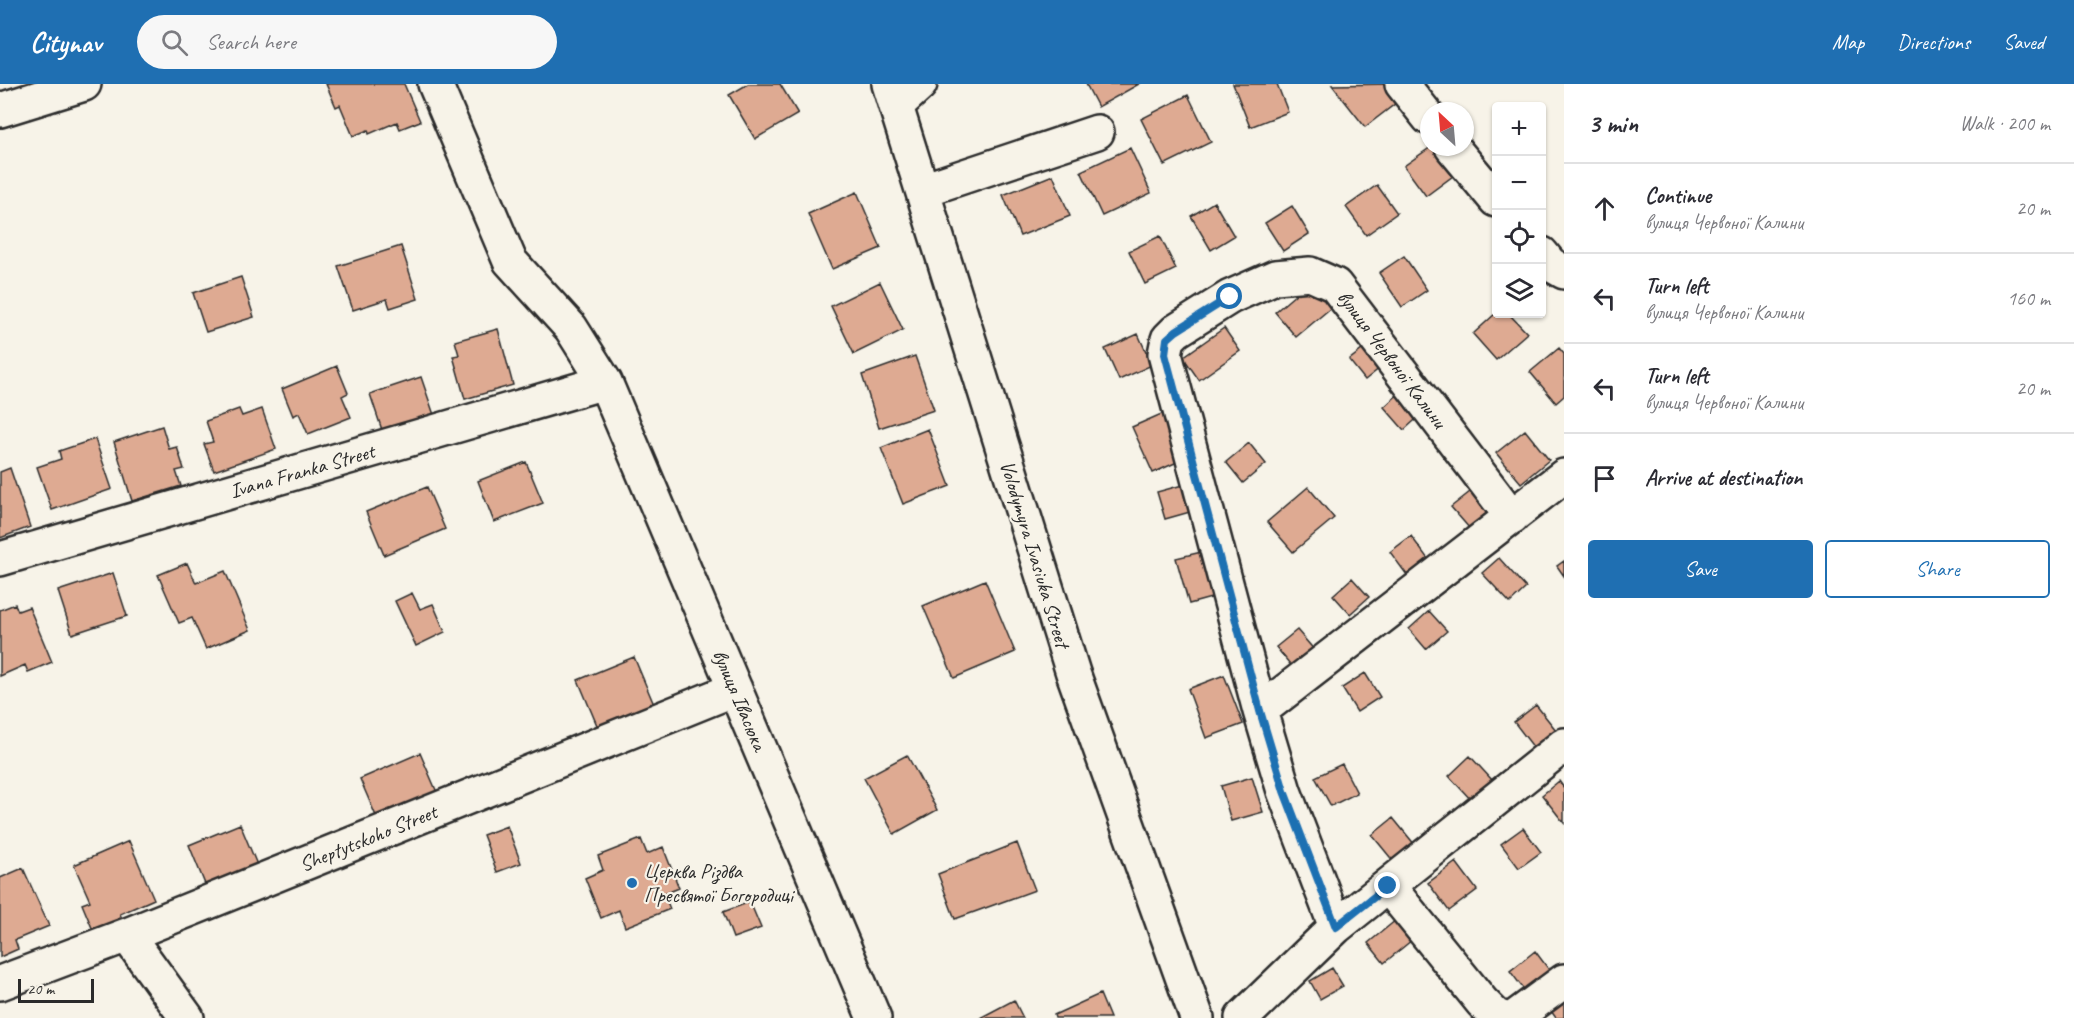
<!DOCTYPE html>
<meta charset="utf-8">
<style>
body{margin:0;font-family:Caveat,sans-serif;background:#f7f7f7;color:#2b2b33}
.controls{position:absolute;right:18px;top:18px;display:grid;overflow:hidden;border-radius:6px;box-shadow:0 2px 4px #0004}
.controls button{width:54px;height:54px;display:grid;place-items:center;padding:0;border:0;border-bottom:2px solid #e1e1e2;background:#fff;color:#2b2b33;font:30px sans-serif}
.compass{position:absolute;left:1420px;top:18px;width:54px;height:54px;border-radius:50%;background:#fff;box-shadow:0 2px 4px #0004;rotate:334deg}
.scale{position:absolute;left:18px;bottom:15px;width:76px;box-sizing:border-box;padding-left:6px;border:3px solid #2b2b2b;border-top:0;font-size:16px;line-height:21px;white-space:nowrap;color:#2b2b2b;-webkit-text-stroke:4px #f7f3e8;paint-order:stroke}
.stop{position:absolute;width:18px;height:18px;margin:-14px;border:4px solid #1f6fb2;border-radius:50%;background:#fff}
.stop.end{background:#1f6fb2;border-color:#fff;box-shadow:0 2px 6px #0008}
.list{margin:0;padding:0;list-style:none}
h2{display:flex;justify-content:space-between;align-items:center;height:78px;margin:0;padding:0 24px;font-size:26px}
h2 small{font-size:20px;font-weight:400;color:#7c7c81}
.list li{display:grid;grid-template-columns:39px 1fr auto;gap:18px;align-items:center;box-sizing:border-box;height:90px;padding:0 24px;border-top:2px solid #e1e1e2}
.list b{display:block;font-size:22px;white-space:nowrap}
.list p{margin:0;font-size:20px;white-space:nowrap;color:#7c7c81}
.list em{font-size:20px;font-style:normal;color:#7c7c81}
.actions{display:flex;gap:12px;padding:18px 24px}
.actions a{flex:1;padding:14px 0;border:2px solid #1f6fb2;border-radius:6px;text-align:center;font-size:21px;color:#1f6fb2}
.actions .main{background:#1f6fb2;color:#fff}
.icon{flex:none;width:33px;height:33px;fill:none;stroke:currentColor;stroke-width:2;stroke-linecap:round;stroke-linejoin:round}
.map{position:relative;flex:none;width:1564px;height:934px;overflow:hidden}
header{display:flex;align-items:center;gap:36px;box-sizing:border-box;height:84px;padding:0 30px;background:#1f6fb2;color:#fff}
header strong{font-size:28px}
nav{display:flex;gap:33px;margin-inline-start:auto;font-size:21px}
.search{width:420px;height:54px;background:#f7f7f7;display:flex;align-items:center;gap:15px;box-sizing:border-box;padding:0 21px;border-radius:33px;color:#7c7c81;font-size:22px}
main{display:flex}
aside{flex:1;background:#fff}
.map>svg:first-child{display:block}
</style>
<header>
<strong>Citynav</strong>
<div class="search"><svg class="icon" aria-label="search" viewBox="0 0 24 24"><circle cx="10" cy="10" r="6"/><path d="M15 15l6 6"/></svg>Search here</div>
<nav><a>Map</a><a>Directions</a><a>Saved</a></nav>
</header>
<main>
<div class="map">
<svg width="1564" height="934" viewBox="0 0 1564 934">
<rect width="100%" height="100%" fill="#f7f3e8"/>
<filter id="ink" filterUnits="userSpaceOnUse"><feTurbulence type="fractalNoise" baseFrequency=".0167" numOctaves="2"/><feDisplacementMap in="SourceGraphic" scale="12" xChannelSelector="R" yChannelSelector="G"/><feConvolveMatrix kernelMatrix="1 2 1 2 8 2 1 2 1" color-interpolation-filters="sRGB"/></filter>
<g filter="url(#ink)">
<path fill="#deaa92" stroke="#2b2b2b" stroke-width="1.5" d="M326,0H404L420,37L400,45L397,38L369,50L368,46L353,52L340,21L336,23Z
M748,0H780L798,30L755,55L729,11Z
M1086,0H1139L1098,23Z
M1233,0H1277L1288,28L1250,43Z
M1394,0L1404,13L1365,43L1332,1Z
M1188,11L1211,58L1164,81L1141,35Z
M1431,63H1444L1461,86L1426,112L1404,82Z
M1130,64L1151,109L1102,132L1081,87Z
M1053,91L1070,132L1020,152L1003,111Z
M1377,101L1397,129L1366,151L1346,123Z
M857,108L881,164L832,185L808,130Z
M1214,118L1234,152L1211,166L1191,132Z
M1292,122L1309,150L1283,167L1265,139Z
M1160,152L1176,185L1145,200L1129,167Z
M401,162L418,215L390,224L387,215L353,226L338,182Z
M1404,172L1427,206L1402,223L1379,189Z
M241,193L254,233L206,248L193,209Z
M880,198L903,246L854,270L831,222Z
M1310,198L1332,223L1296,253L1275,228Z
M1496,229L1509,230L1527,249L1496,276L1473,250Z
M1224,244L1240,267L1199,296L1183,273Z
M498,245L513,301L465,315L453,272L459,271L455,257Z
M1138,250L1152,281L1119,296L1105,265Z
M1371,259L1386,279L1365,296L1349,276Z
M1559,264L1564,270V312L1556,319L1530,288Z
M915,272L934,326L879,344L862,291Z
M337,282L348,309L342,312L351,333L308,350L299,329L293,332L282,305Z
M421,293L434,331L383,349L370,310Z
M1403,306L1423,329L1404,346L1384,323Z
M239,325L242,332L262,325L276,365L214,387L204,360L213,358L206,337Z
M1166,328L1186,374L1153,389L1132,343Z
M162,342L169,365L177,363L184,385L176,387L181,402L132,417L114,358Z
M928,345L950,402L903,420L881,364Z
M1525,346L1549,376L1521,399L1496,369Z
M95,355L112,405L52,426L37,383L61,375L59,367Z
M1249,359L1266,380L1243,399L1226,378Z
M526,378L543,419L494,438L478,397Z
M10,384L30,443L0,454V388Z
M1190,399L1197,426L1165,435L1157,408Z
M427,403L445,445L384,471L366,428Z
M1308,403L1334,434L1293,468L1267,438Z
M1475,404L1493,427L1470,445L1451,423Z
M1411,452L1428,475L1407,491L1390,468Z
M1210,466L1222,511L1189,520L1176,474Z
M1499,474L1526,504L1510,519L1482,489Z
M1564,477V492L1557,482Z
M187,479L196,499L225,487L250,546L206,565L192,534L179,539L158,491Z
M113,489L127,532L72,550L58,507Z
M1352,494L1369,513L1350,530L1333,511Z
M985,496L1015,568L954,594L923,522Z
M412,509L420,525L433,520L445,548L416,562L395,517Z
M15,520L18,527L29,523L52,578L28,588L25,581L0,592V526Z
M1429,527L1447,547L1426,565L1409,545Z
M1297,546L1316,568L1294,585L1276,563Z
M634,573L655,623L599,646L578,596Z
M1365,589L1380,613L1357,628L1342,604Z
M1224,591L1243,640L1206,654L1188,605Z
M1536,621L1556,646L1534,664L1514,638Z
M420,669L439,713L379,739L360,695Z
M907,671L937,726L894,750L864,694Z
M1470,672L1493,697L1472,717L1449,692Z
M1342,680L1357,709L1331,722L1315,693Z
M1252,693L1263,728L1231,737L1221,702Z
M1559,697L1564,704V739L1542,711Z
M1393,734L1415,761L1394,778L1372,751Z
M240,740L260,788L209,810L189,761Z
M507,742L521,779L497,788L483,751Z
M1523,744L1541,768L1519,784L1501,760Z
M641,755L647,770L663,763L679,804L664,810L670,825L625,843L619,826L601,834L585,794L603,786L598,772Z
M129,757L154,815L120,830L124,839L95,851L82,820L90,817L74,781Z
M1017,759L1035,806L955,835L938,790Z
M1456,778L1477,806L1449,827L1428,799Z
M23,784L49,842L15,856L18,865L0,873V794Z
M750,818L761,844L733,854L723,828Z
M1396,836L1412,856L1384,879L1368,859Z
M1535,867L1550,887L1525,907L1510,887Z
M1332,884L1343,902L1320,915L1310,897Z
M1100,910L1110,934H1055L1054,931Z
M1014,916L1023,934H980Z
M1564,918V934H1556L1551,927Z"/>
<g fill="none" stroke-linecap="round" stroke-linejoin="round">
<defs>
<path id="minor" d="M435,0L510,177L571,244L605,298L874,934
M889,0L1073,589L1197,934
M1402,0L1429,34
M896,22L920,0
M0,26L84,0
M1452,63L1496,116
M923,106L1097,48
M1542,170L1550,180L1564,188
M0,475L605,298
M1260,627L1564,392
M1388,802L1482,918L1496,932L1502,934
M1336,843L1284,707L1260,627L1165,270L1168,255L1176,247L1230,213L1275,193L1310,190L1335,201L1512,433
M127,851L187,934
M0,899L127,851L735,605
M1242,934L1336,843L1564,661
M1514,934L1564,897"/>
</defs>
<use href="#minor" stroke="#2b2b2b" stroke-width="38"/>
<use href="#minor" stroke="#f7f3e8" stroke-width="33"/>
</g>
</g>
<g fill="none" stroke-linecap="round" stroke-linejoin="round" filter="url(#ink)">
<path stroke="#1f6fb2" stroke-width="8" d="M1230,213L1176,247L1167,255L1165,270L1260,627L1284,707L1336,843L1388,802"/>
</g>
<circle fill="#1f6fb2" stroke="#f7f3e8" stroke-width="2" cx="632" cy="799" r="6"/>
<g text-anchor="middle" stroke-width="4.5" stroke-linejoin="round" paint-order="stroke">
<g font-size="21" fill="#2b2b2b" stroke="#f7f3e8">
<text transform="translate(1392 275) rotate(53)" y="7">вулиця Червоної Калини</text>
<text transform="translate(302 387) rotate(-16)" y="7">Ivana Franka Street</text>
<text transform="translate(1035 470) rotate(73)" y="7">Volodymyra Ivasiuka Street</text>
<text transform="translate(740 616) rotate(67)" y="7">вулиця Івасюка</text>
<text transform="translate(368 754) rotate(-22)" y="7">Sheptytskoho Street</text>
</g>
<g font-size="21" fill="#2b2b2b" stroke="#f7f3e8" text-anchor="start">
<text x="644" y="794">Церква Різдва<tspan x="644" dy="24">Пресвятої Богородиці</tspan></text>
</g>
</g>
</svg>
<div class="controls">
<button>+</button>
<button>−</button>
<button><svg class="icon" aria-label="locate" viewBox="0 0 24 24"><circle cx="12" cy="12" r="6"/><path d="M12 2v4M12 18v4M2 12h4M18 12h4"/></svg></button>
<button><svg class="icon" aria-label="layers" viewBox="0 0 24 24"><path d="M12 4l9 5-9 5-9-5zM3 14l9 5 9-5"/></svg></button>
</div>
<svg class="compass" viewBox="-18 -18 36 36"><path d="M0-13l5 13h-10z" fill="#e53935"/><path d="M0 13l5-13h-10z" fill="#7c7c81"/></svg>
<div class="scale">20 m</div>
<div class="stop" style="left:1230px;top:213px"></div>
<div class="stop end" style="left:1388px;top:802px"></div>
</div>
<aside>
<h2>3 min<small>Walk · 200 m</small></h2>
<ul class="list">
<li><svg class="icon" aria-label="ahead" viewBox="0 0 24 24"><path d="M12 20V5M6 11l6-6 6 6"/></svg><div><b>Continue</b><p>вулиця Червоної Калини</p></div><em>20 m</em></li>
<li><svg class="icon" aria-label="left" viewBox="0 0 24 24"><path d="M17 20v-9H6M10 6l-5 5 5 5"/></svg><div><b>Turn left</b><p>вулиця Червоної Калини</p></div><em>160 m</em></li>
<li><svg class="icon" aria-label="left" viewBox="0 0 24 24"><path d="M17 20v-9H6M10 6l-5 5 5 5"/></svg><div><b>Turn left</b><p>вулиця Червоної Калини</p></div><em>20 m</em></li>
<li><svg class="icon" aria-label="arrive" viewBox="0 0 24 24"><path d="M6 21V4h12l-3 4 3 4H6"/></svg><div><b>Arrive at destination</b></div></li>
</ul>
<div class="actions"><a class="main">Save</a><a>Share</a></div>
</aside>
</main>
